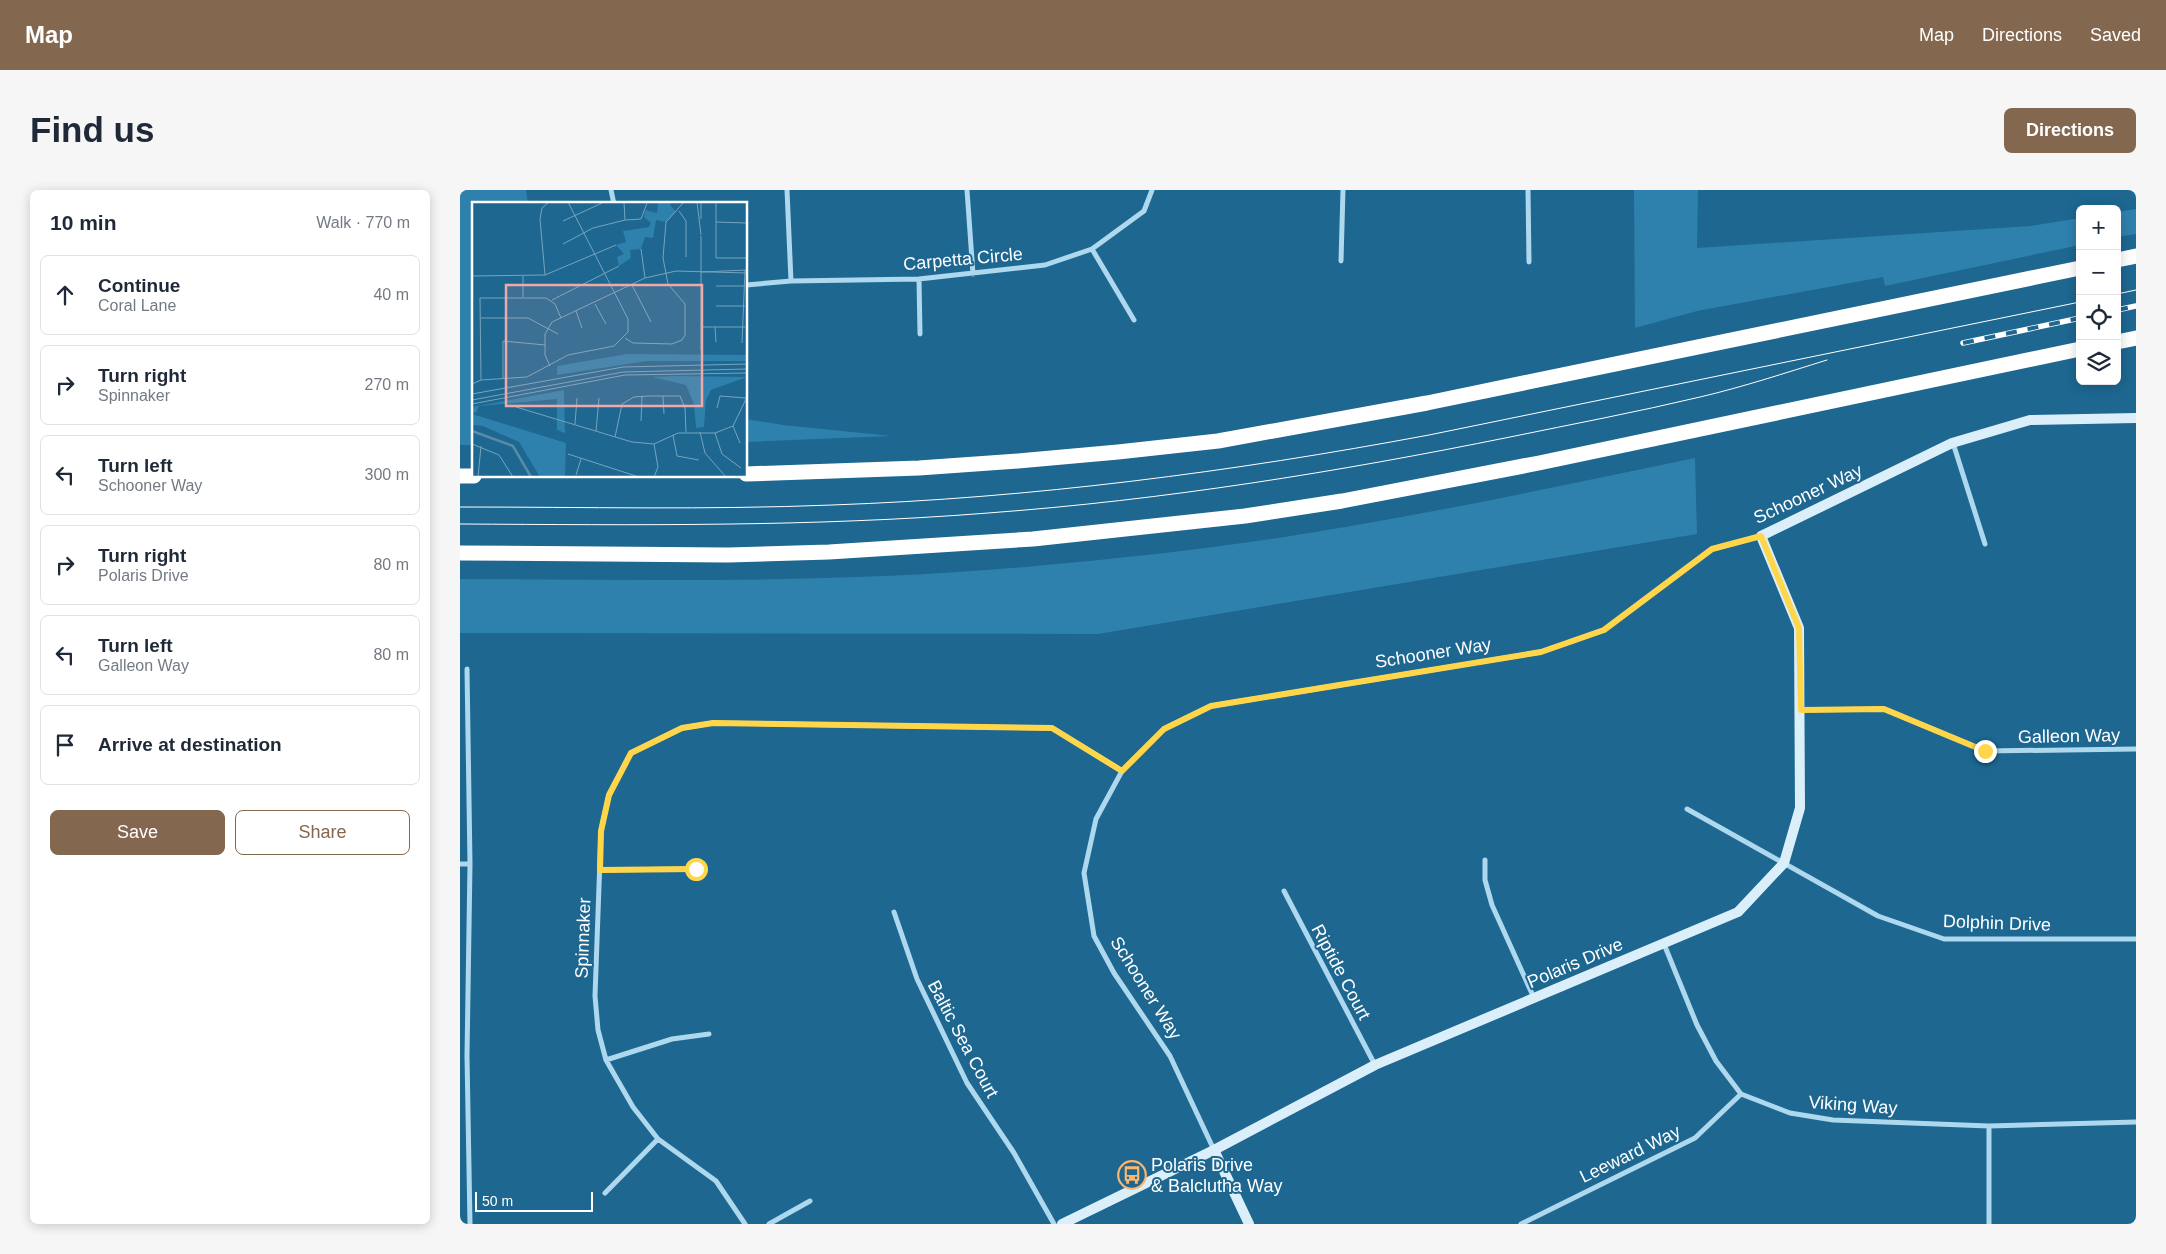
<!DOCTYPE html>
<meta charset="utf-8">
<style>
body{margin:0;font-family:Arial,sans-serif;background:#f6f6f7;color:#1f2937}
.controls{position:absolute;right:15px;top:15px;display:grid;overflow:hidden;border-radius:8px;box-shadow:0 2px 12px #0003}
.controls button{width:45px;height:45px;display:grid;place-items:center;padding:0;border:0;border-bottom:1px solid #e0e1e3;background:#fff;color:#1f2937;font:25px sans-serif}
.scale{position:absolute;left:15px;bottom:12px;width:118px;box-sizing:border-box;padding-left:5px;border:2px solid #fff;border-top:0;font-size:14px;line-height:18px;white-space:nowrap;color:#fff;-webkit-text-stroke:4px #1d6791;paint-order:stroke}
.stop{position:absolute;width:15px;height:15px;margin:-11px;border:4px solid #ffd54a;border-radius:50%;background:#fff}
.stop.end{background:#ffd54a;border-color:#fff;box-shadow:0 1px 5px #0008}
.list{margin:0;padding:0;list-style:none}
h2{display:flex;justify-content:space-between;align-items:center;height:65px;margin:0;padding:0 20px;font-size:21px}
h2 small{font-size:16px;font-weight:400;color:#747a83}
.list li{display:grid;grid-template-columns:32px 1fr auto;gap:15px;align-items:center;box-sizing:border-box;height:80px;margin:0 10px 10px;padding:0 10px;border:1px solid #e0e1e3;border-radius:8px}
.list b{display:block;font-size:19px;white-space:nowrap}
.list p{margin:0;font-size:16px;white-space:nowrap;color:#747a83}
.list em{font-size:16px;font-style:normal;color:#747a83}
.actions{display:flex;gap:10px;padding:15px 20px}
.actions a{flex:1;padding:11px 0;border:1px solid #83684f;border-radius:8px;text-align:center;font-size:18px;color:#83684f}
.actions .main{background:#83684f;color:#fff}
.icon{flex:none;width:28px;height:28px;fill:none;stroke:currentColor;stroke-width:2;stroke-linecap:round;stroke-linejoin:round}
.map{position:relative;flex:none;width:1676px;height:1034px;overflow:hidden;border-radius:8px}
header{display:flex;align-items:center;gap:30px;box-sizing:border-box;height:70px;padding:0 25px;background:#83684f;color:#fff}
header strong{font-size:24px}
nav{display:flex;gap:28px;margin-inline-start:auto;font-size:18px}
.intro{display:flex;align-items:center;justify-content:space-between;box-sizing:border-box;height:120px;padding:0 30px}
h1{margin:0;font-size:35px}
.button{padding:12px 22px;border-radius:8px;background:#83684f;color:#fff;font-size:18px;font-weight:700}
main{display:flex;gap:30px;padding:0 30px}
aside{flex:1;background:#fff;border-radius:8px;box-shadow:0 2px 12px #0003}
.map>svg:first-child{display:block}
</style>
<header>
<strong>Map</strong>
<nav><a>Map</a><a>Directions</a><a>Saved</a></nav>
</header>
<div class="intro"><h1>Find us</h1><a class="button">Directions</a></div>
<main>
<aside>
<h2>10 min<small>Walk · 770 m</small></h2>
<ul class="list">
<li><svg class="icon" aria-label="ahead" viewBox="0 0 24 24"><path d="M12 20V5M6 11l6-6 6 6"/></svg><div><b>Continue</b><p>Coral Lane</p></div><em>40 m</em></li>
<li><svg class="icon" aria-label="right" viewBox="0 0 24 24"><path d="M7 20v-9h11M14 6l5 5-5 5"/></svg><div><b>Turn right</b><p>Spinnaker</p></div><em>270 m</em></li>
<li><svg class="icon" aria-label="left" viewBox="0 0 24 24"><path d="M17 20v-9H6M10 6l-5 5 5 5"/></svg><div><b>Turn left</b><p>Schooner Way</p></div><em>300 m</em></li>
<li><svg class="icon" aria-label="right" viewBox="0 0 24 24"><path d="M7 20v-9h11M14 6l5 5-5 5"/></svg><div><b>Turn right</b><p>Polaris Drive</p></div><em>80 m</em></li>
<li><svg class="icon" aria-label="left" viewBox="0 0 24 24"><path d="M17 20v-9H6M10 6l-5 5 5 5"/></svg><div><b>Turn left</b><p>Galleon Way</p></div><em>80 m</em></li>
<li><svg class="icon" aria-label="arrive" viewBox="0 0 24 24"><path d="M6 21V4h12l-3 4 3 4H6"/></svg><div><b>Arrive at destination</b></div></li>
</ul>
<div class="actions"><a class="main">Save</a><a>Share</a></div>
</aside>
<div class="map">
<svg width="1676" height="1034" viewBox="0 0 1676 1034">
<rect width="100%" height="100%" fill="#1d6791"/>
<path fill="#2e81ad" d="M0,0H66L68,14H14V255H0Z
M1174,0H1238L1237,58L1571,36L1620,28V55L1425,96L1423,87L1237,121L1175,138Z
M1676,19V44L1657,47V22Z
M286,229L323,235L431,246L286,252Z
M1235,268L1237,344L638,444L0,443V389C192,390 384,394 575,376C679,367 783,355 885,337C1003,317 1119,292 1235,268Z"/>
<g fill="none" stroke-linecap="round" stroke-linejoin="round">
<path stroke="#aed8ee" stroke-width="5" d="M151,0L154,14
M327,0L331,91
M507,0L513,84
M1068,0L1069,72
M632,59L674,130
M881,71L883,0
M459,89L460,144
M286,95L331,91L459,89L585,75L632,59L684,21L692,0
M1493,253L1525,354
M7,479L10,674L7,866L10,1034
M1341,520L1424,519L1525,561L1676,559
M1227,619L1418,726L1484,749H1676
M1025,670V690L1032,715L1074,808
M0,674H10
M140,680L235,679
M824,701L915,875
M434,722L457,789L507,893L554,963L594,1034
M1204,754L1237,835L1256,871L1281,904L1330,923L1373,930L1529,936L1676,932
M146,870L212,849L249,844
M1529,936V1034
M754,960L710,866L654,783L634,746L624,683L636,629L662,581L704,539L751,516L1081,462L1144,440L1252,359L1301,346
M145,1003L198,949
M285,1034L256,991L198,949L173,917L146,870L138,840L135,806L141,641L149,605L171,563L222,538L253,533L592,538L662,581
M309,1034L350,1011
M1061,1034L1235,948L1281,904"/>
<path stroke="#dbeffa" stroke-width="10" d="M754,960L789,1034
M602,1034L754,960L915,875L1278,722L1324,673L1340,618L1339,438L1301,346L1492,253L1570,230L1676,228"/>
<path stroke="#fff" stroke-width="15" d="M1657,70L1676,66
M1657,152L1676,148
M286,284L459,278L558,271L658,262L758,251L967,213L1620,78
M0,286H14
M0,363L268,365L369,362L573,349L785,326L882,311L1079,273L1620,159"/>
<path stroke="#fff" stroke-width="1" d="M1657,104L1676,100
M0,317C124,317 248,320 372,315C572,308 771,282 969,245L1620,112
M0,334C176,335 352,337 528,323C704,310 877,282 1050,247C1113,234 1177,222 1240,207C1283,197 1325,183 1367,170"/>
<defs>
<path id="rail" d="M1657,120L1676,116
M1503,153L1620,128"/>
</defs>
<use href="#rail" stroke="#fff" stroke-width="5.5"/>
<use href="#rail" stroke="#1d6791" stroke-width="4" stroke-dasharray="11" stroke-linecap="butt"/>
</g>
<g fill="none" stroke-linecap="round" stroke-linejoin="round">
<path stroke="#ffd54a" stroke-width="6" d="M236,679L140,680L141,641L149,605L171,563L222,538L253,533L592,538L662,581L704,539L751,516L1081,462L1144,440L1252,359L1301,346L1339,438L1341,520L1424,519L1525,561"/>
</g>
<defs>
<symbol id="bus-ring" viewBox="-11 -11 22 22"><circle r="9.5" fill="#1d6791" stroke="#fdb66d" stroke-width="1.5"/><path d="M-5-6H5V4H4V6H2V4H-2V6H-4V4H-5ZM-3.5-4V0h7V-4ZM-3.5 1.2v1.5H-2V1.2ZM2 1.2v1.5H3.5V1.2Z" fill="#fdb66d"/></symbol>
</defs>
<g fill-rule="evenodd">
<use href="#bus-ring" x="656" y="969" width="32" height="32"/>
</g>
<g text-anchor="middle" stroke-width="4" stroke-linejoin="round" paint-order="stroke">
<g font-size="18" fill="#fff" stroke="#1d6791">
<text transform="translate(503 69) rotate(-5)" y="6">Carpetta Circle</text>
<text transform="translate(1348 304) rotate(-25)" y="6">Schooner Way</text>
<text transform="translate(973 463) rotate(-9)" y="6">Schooner Way</text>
<text transform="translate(1609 546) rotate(-1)" y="6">Galleon Way</text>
<text transform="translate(1537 733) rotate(2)" y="6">Dolphin Drive</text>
<text transform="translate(123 748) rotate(-88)" y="6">Spinnaker</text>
<text transform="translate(1115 773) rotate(-23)" y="6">Polaris Drive</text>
<text transform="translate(881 782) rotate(62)" y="6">Riptide Court</text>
<text transform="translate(686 798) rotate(58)" y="6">Schooner Way</text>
<text transform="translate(503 849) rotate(62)" y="6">Baltic Sea Court</text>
<text transform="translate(1393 915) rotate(4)" y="6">Viking Way</text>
<text transform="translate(1170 964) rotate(-26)" y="6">Leeward Way</text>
</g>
<g font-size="18" fill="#fff" stroke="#1d6791" text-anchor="start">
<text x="691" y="981">Polaris Drive<tspan x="691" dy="21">&amp; Balclutha Way</tspan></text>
</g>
</g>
<g transform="translate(12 12)">
<rect width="275" height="275" fill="#1d6791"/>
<path d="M186,0H200L198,3L204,10L194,20L184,18L181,36L173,35L169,47L158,48L159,56L147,64L145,55L152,52L144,43L154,40L151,29L177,25L179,21L172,15L173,8L185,11ZM155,152L275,153V159H175L85,173V164ZM180,175L204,174L275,175L239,188L234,198L232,225L224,226L222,202L214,183ZM92,188L93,231L85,228V197L7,204L4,211L0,210V205ZM0,212L94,241L93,275H68L47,240L11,224L0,223Z" fill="#2e81ad"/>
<path fill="none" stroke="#588ba7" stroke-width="2.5" d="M0,229L41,244L59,275"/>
<path fill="none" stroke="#77a4bd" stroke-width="1" d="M152,0L153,18M225,0L229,33M244,0V56H275M207,9L214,19V55M229,17V0M91,19L130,1M244,20L275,21M229,34V148M91,42L121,26L153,18L169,17L175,1M169,47L173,76M229,70L275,68M73,73L68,17L70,6L77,0M0,74L73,73L144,43M51,74V95M160,83L179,120M244,84H273M80,98L147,64M123,102L134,122M244,104H273M104,109L110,126M9,116H56L86,132M229,125H273M243,125L244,140M153,136L161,141L200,142L210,138L213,133V102L196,82L191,56L194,20L212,0M270,141L273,68M78,164L73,153V132L80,120L173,76L204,69L275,71M31,177V139L73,143M9,178L8,96H74L83,102L89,116M0,182L9,178L55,175L96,153L142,144L156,130V117L96,0M0,192L151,165L275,162M191,194L192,212M0,198L151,170L275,167M0,202L153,173L275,171M44,205L160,240L182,242L206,231H243L261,224L275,195M245,206L248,194L274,196M169,219L170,194M103,222L105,196M261,224L268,241M124,229L127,196M228,230L233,251L254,275M243,231L250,252L269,266M201,233L205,254L227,258M143,235L150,202L162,195L176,194H208L213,206L214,230M0,242L27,253L41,275M182,242L186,265L182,275M96,252L167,275M104,273L109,257M6,275L9,244"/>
<path fill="#efa9a9" fill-opacity="0.15" stroke="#efa9a9" stroke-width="2.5" d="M34,83H230V204H34Z"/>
<rect width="275" height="275" fill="none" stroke="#fff" stroke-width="2.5"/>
</g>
</svg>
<div class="controls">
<button>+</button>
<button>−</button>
<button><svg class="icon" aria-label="locate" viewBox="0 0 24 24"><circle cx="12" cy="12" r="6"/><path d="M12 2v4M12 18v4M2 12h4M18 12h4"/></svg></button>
<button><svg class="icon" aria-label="layers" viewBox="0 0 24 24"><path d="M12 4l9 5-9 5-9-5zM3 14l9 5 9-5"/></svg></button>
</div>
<div class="scale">50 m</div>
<div class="stop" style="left:236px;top:679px"></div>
<div class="stop end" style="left:1525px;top:561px"></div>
</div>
</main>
